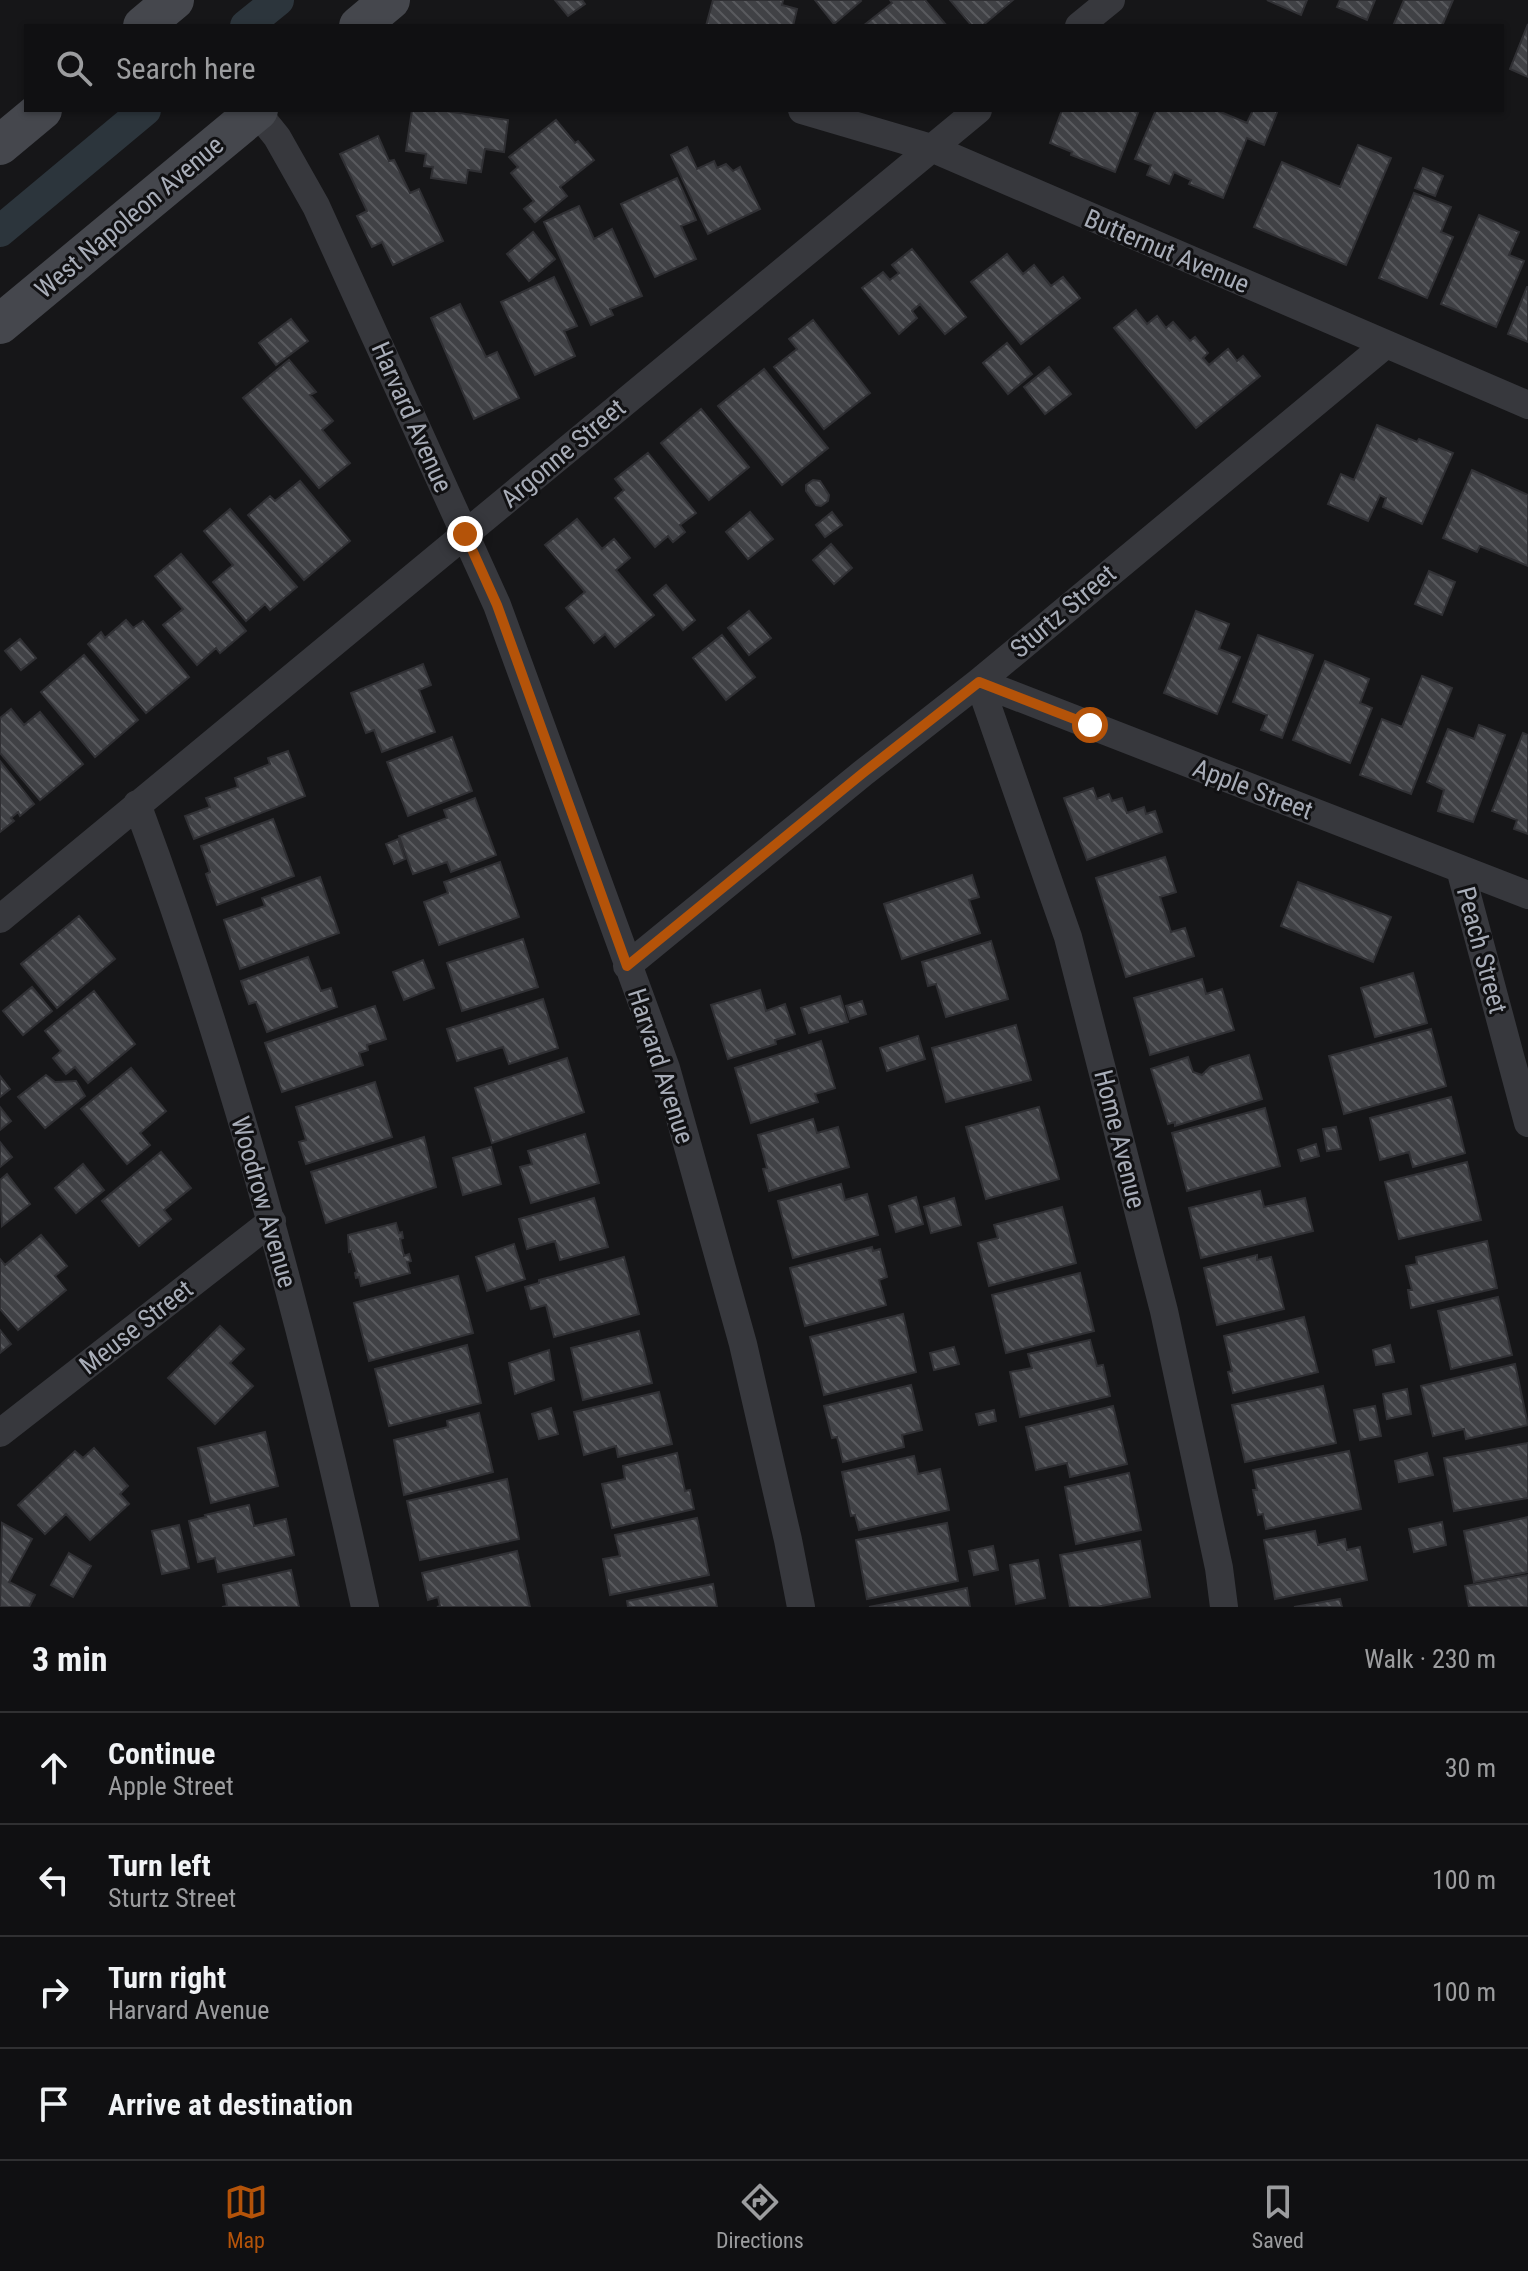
<!DOCTYPE html>
<meta charset="utf-8">
<style>
body{margin:0;font-family:"Roboto Condensed",sans-serif;background:#1e1e20;color:#f1f3f6}
.stop{position:absolute;width:24px;height:24px;margin:-18px;border:6px solid #b45309;border-radius:50%;background:#fff}
.stop.end{background:#b45309;border-color:#fff;box-shadow:0 2px 8px #0008}
.list{margin:0;padding:0;list-style:none}
h2{display:flex;justify-content:space-between;align-items:center;height:104px;margin:0;padding:0 32px;font-size:34px}
h2 small{font-size:26px;font-weight:400;color:#9c9d9f}
.list li{display:grid;grid-template-columns:52px 1fr auto;gap:24px;align-items:center;box-sizing:border-box;height:112px;padding:0 32px;border-top:2px solid #303032}
.list b{display:block;font-size:30px;white-space:nowrap}
.list p{margin:0;font-size:26px;white-space:nowrap;color:#9c9d9f}
.list em{font-size:26px;font-style:normal;color:#9c9d9f}
.icon{flex:none;width:44px;height:44px;fill:none;stroke:currentColor;stroke-width:2;stroke-linecap:round;stroke-linejoin:round}
.map{position:relative;flex:none;width:1528px;height:1607px;overflow:hidden}
.search{position:absolute;background:#101012;box-shadow:0 2px 6px #0004;left:24px;right:24px;top:24px;height:88px;display:flex;align-items:center;gap:20px;box-sizing:border-box;padding:0 28px;border-radius:0px;color:#9c9d9f;font-size:30px}
.sheet{height:552px;background:#101012}
nav{display:flex;justify-content:space-around;align-items:center;box-sizing:border-box;height:112px;border-top:2px solid #303032;background:#101012;font-size:22px;color:#9c9d9f}
nav a{display:grid;justify-items:center;gap:4px}
nav .on{color:#b45309}
.map>svg:first-child{display:block}
</style>
<div class="map">
<svg width="1528" height="1607" viewBox="0 0 1528 1607">
<defs>
<pattern id="building-back-hatch" width="6" height="6" patternUnits="userSpaceOnUse" patternTransform="scale(2)"><rect width="6" height="6" fill="#404145"/><path d="M-1 5l2 2M0 0l6 6M5-1l2 2" fill="none" stroke="#595a5e"/></pattern>
</defs>
<rect width="100%" height="100%" fill="#161618"/>
<g fill="none" stroke-linecap="round" stroke-linejoin="round">
<path stroke="#2c353c" stroke-width="32" d="M246,26L278,0
M0,231L145,110"/>
</g>
<path fill="url(#building-back-hatch)" stroke="#303034" stroke-width="2" d="M555,0H582L585,4L568,16Z
M713,0H783L782,5L797,9L793,26H706Z
M815,0H860L861,1L834,24Z
M890,0H925L947,26H863L892,3Z
M950,0H1013L982,26H972Z
M1267,0H1307L1301,15Z
M1340,0H1375L1367,20L1337,7Z
M1404,0H1453L1442,26H1393Z
M1528,24V77L1510,69Z
M412,110H439L508,120L504,152L485,149L481,172L468,170L466,183L431,178L433,167L424,166L426,154L406,151Z
M1062,110H1139L1115,172L1071,155L1072,152L1050,143Z
M1156,110H1216L1247,123L1253,110H1278L1264,145L1247,138L1223,198L1189,184L1191,180L1174,172L1169,184L1147,175L1151,165L1135,159Z
M556,120L575,143L578,141L594,160L560,187L567,196L535,222L524,209L534,201L511,173L518,167L509,157Z
M378,136L389,161L394,160L410,193L419,189L443,241L393,265L382,242L372,247L357,216L367,211L340,154Z
M1358,145L1391,158L1346,265L1254,227L1282,162L1340,187Z
M687,147L697,169L714,161L717,168L726,164L733,171L740,167L760,209L708,234L671,155Z
M1423,168L1443,176L1435,196L1415,188Z
M677,178L696,220L681,226L696,259L655,277L621,204Z
M1414,193L1451,207L1441,232L1453,237L1427,298L1379,278Z
M579,206L594,239L612,229L642,296L610,309L613,315L591,325L544,222Z
M1479,215L1519,232L1509,255L1524,261L1496,327L1441,304Z
M533,232L555,259L529,281L507,254Z
M912,249L966,317L945,334L920,304L912,311L917,318L899,334L862,288L883,272L890,280L899,273L892,265Z
M1007,254L1023,274L1034,265L1051,286L1063,277L1080,298L1021,344L971,282Z
M554,277L577,326L564,331L575,356L535,375L501,302Z
M1527,287H1528V342L1508,334Z
M460,304L486,357L497,352L519,398L474,419L431,318Z
M1136,310L1147,324L1157,316L1166,328L1173,322L1190,341L1195,337L1208,353L1203,358L1209,365L1228,349L1237,361L1243,356L1260,376L1196,428L1114,328Z
M291,319L308,341L276,365L259,343Z
M813,320L870,393L824,429L774,367L797,349L789,339Z
M1007,343L1032,374L1008,394L983,363Z
M289,360L316,392L310,395L333,421L322,430L350,463L319,488L243,398Z
M1049,367L1071,394L1045,414L1024,387Z
M764,369L828,448L782,485L718,406Z
M701,409L749,467L709,500L661,443Z
M1377,425L1417,442L1419,439L1453,453L1422,524L1383,507L1386,498L1380,495L1368,521L1328,504L1341,474L1354,480Z
M648,453L696,513L680,525L685,532L673,542L668,536L655,547L615,498L624,490L615,479Z
M1472,470L1528,495V566L1480,546L1477,552L1443,538Z
M813,480L820,481L829,495L828,501L821,506L816,505L806,491V485Z
M300,481L350,541L304,580L248,515L270,496L275,501Z
M230,509L297,587L270,610L265,604L246,621L213,582L233,565L204,531Z
M750,512L773,539L748,559L726,532Z
M832,512L842,525L825,537L816,525Z
M577,519L602,549L614,539L630,558L616,570L654,615L615,647L605,634L594,643L566,608L585,592L545,545Z
M831,544L852,568L834,584L813,560Z
M181,554L246,631L220,653L216,648L197,665L163,625L183,609L155,576Z
M1429,571L1455,582L1442,615L1415,604Z
M666,585L695,620L683,630L654,595Z
M749,611L771,638L749,655L728,628Z
M1196,611L1229,624L1219,649L1240,657L1217,714L1164,693Z
M126,620L133,628L143,621L189,677L146,713L88,644L101,632L105,638Z
M722,635L755,677L726,700L693,658Z
M1258,635L1313,655L1282,738L1261,730L1267,715L1233,702Z
M20,639L36,658L21,670L5,651Z
M84,655L138,720L95,757L41,692Z
M1325,661L1369,679L1360,703L1372,708L1350,763L1293,740Z
M423,664L431,685L419,690L435,732L382,752L374,730L366,733L351,693Z
M1422,676L1452,688L1411,794L1360,775L1382,719L1402,727Z
M11,709L24,725L40,712L83,764L40,800L0,753V718Z
M1479,725L1505,735L1473,822L1438,811L1444,790L1427,782L1448,729L1474,739Z
M1523,733L1528,735V834L1514,829L1517,820L1492,811Z
M452,737L472,791L408,816L387,762Z
M288,751L305,796L194,839L185,816L210,807L206,798L238,787L235,778L270,764L268,758Z
M0,761L34,804L20,816L18,812L11,818L14,821L0,832Z
M1093,788L1097,799L1109,794L1112,801L1122,798L1127,813L1144,807L1146,814L1155,811L1162,832L1087,860L1064,798Z
M475,798L496,855L451,872L447,862L413,874L399,836L447,818L444,810Z
M273,819L294,876L217,905L206,874L210,872L201,846Z
M398,839L405,859L394,864L386,844Z
M1165,857L1176,892L1160,897L1171,932L1185,928L1194,956L1126,977L1096,878Z
M500,862L519,917L439,945L424,902L448,893L444,882Z
M972,875L979,897L969,900L980,933L902,959L884,904Z
M320,877L339,933L240,969L224,920L265,906L262,898Z
M1298,882L1391,917L1373,962L1281,926Z
M79,916L115,959L57,1008L21,964Z
M523,939L538,987L462,1011L447,963Z
M991,941L1008,999L946,1017L936,984L928,986L922,962Z
M308,957L321,991L331,988L337,1007L267,1032L256,1002L249,1004L241,981Z
M423,960L434,988L404,1000L393,972Z
M1413,973L1427,1023L1375,1037L1361,988Z
M1202,979L1206,994L1222,989L1234,1030L1150,1055L1134,998Z
M32,987L52,1011L23,1035L3,1011Z
M760,990L766,1011L785,1004L795,1034L775,1040L776,1044L728,1059L711,1005Z
M94,991L135,1044L88,1083L75,1067L66,1074L53,1058L61,1051L45,1031Z
M840,996L848,1022L809,1033L801,1008Z
M543,999L558,1048L509,1064L503,1047L457,1061L447,1029Z
M862,1001L866,1014L850,1019L846,1006Z
M375,1006L386,1039L367,1045L368,1050L359,1053L363,1065L282,1092L265,1043Z
M1016,1025L1031,1080L946,1102L932,1048Z
M1431,1029L1446,1086L1344,1114L1329,1056Z
M918,1036L925,1059L887,1071L880,1048Z
M821,1041L835,1088L815,1094L818,1102L751,1123L735,1068Z
M1249,1055L1262,1099L1175,1126V1122L1168,1124L1151,1069L1188,1057L1193,1072L1202,1075L1210,1067Z
M567,1058L584,1112L492,1143L475,1088Z
M131,1068L166,1111L140,1133L150,1145L127,1164L81,1109Z
M46,1075L55,1082L76,1081L85,1096L45,1128L18,1097Z
M0,1076L10,1089L0,1097Z
M375,1082L392,1137L306,1164L299,1142L306,1140L296,1107Z
M1451,1097L1465,1153L1413,1167L1409,1152L1380,1160L1370,1118Z
M0,1107L11,1121L0,1130Z
M1039,1107L1059,1179L986,1199L966,1127Z
M1265,1108L1280,1166L1187,1191L1172,1133Z
M813,1119L817,1133L838,1127L849,1167L769,1191L763,1169L767,1168L758,1135Z
M1336,1127L1341,1149L1327,1151L1323,1129Z
M585,1134L599,1183L531,1203L520,1167L532,1164L528,1151Z
M424,1137L436,1187L326,1223L311,1172Z
M0,1142L12,1157L0,1167Z
M1316,1144L1319,1156L1301,1161L1298,1150Z
M491,1147L501,1184L463,1195L453,1158Z
M161,1152L191,1188L164,1210L171,1219L139,1246L102,1201Z
M1467,1162L1481,1220L1399,1239L1385,1182Z
M83,1164L104,1190L76,1213L55,1188Z
M7,1174L30,1204L2,1226L0,1180Z
M841,1184L845,1200L867,1194L878,1235L793,1258L778,1201Z
M1260,1191L1264,1207L1305,1198L1313,1231L1201,1258L1189,1208Z
M916,1197L923,1224L896,1232L889,1206Z
M594,1198L608,1247L560,1260L555,1241L527,1249L519,1219Z
M954,1198L961,1225L931,1233L924,1207Z
M1062,1207L1076,1263L989,1286L978,1243L998,1238L994,1225Z
M396,1223L399,1233L402,1232L403,1238L400,1239L404,1256L409,1254L411,1261L407,1262L410,1273L361,1286L359,1277L356,1278L355,1273L357,1272L351,1251L349,1252L348,1235Z
M41,1235L67,1266L55,1276L66,1290L18,1330L0,1309V1259L5,1265Z
M1487,1241L1497,1288L1411,1308L1408,1290H1412L1406,1266L1417,1264L1416,1257Z
M514,1244L525,1279L487,1291L476,1257Z
M872,1247L873,1251L880,1249L887,1277L879,1280L886,1305L805,1326L790,1268Z
M1257,1255V1260L1271,1257L1284,1309L1217,1325L1204,1268Z
M624,1257L639,1314L554,1337L546,1305L531,1309L525,1287L539,1283V1280Z
M1080,1273L1094,1331L1006,1353L992,1295Z
M458,1276L473,1333L369,1361L354,1303Z
M1498,1297L1512,1355L1451,1369L1438,1311Z
M903,1314L916,1372L824,1395L810,1337Z
M1304,1317L1318,1372L1233,1393L1228,1372L1232,1371L1224,1336Z
M220,1326L244,1349L230,1363L253,1386L215,1424L168,1378Z
M0,1330L11,1344L0,1353Z
M639,1331L652,1383L583,1400L571,1348Z
M1090,1340L1097,1366L1103,1365L1110,1396L1020,1417L1010,1372L1032,1368L1028,1354Z
M467,1345L481,1403L389,1426L375,1369Z
M1390,1345L1394,1362L1376,1365L1373,1350Z
M954,1347L959,1364L934,1370L930,1353Z
M549,1350L554,1380L515,1394L509,1363Z
M1515,1364L1528,1425L1466,1439L1464,1429L1433,1436L1421,1386Z
M911,1385L922,1430L902,1435L904,1447L843,1462L837,1437L832,1438L824,1406Z
M1323,1386L1336,1443L1245,1462L1232,1405Z
M1407,1389L1411,1414L1387,1419L1383,1394Z
M659,1392L672,1444L618,1457L616,1446L584,1455L574,1412Z
M1113,1406L1127,1464L1070,1477L1067,1463L1036,1470L1026,1427Z
M1375,1406L1381,1436L1360,1440L1354,1410Z
M551,1408L558,1434L539,1439L532,1414Z
M994,1410L996,1421L979,1425L976,1414Z
M479,1413L493,1472L404,1495L394,1440L448,1427L447,1421Z
M265,1432L278,1486L211,1503L198,1448Z
M1528,1443V1498L1454,1511L1444,1458Z
M94,1448L128,1486L120,1494L129,1504L90,1540L66,1514L45,1534L18,1505L75,1451L83,1458Z
M1349,1451L1361,1509L1266,1529L1263,1514L1258,1515L1253,1490H1257L1253,1470Z
M677,1453L685,1491L690,1490L694,1509L612,1528L602,1484L625,1479L623,1466Z
M1427,1453L1433,1475L1399,1482L1395,1461Z
M914,1456L918,1474L940,1469L949,1510L859,1530L855,1515L851,1516L842,1472Z
M1129,1473L1141,1530L1076,1544L1065,1487Z
M507,1479L519,1539L420,1560L407,1501Z
M249,1505L254,1526L286,1519L294,1555L218,1572L215,1558L198,1562L189,1521L206,1517L205,1515Z
M1528,1517V1572L1474,1582L1464,1531Z
M697,1518L709,1575L610,1595L603,1559L620,1556L615,1535Z
M1442,1522L1446,1545L1414,1552L1409,1529Z
M2,1523L32,1539L9,1582L35,1595L29,1607H0Z
M947,1523L958,1581L867,1599L856,1540Z
M179,1525L189,1568L162,1574L152,1531Z
M1315,1531L1318,1545L1345,1539L1347,1550L1360,1547L1367,1580L1275,1599L1264,1540Z
M1140,1541L1150,1597L1096,1607H1070L1060,1555Z
M993,1546L998,1570L974,1575L969,1551Z
M517,1551L530,1607H437L440,1606L438,1597L428,1600L422,1573Z
M69,1553L91,1566L73,1597L51,1585Z
M1038,1560L1045,1598L1016,1604L1010,1565Z
M291,1570L299,1607H222L227,1606L223,1585Z
M1528,1575V1607H1469L1465,1586Z
M713,1584L717,1607H628L627,1601Z
M967,1588L970,1607H869Z
M1340,1599L1342,1607H1294Z"/>
<g fill="none" stroke-linecap="round" stroke-linejoin="round">
<path stroke="#37383d" stroke-width="28" d="M1079,26L1111,0
M802,110L931,148L1528,405
M256,111L277,137L316,206L497,605L666,1068L743,1344L788,1540L801,1607
M979,682L1068,937L1164,1311L1219,1568L1224,1607
M979,682L1528,895
M137,804C234,1065 306,1335 365,1607
M1460,869L1528,1123
M0,919L978,110
M627,966L863,773L979,682L1385,345
M0,1433L272,1221"/>
<path stroke="#45474d" stroke-width="40" d="M143,26L174,0
M359,26L390,0
M0,145L42,110
M0,324L258,110"/>
</g>
<g fill="none" stroke-linecap="round" stroke-linejoin="round">
<path stroke="#b45309" stroke-width="10" d="M465,534L497,605L627,966L863,773L979,682L1090,725"/>
</g>
<g text-anchor="middle" stroke-width="6" stroke-linejoin="round" paint-order="stroke">
<g font-size="26" fill="#a8adb8" stroke="#111113">
<text transform="translate(129 217) rotate(-40)" y="9">West Napoleon Avenue</text>
<text transform="translate(1167 251) rotate(23)" y="9">Butternut Avenue</text>
<text transform="translate(412 417) rotate(66)" y="9">Harvard Avenue</text>
<text transform="translate(563 453) rotate(-40)" y="9">Argonne Street</text>
<text transform="translate(1063 611) rotate(-40)" y="9">Sturtz Street</text>
<text transform="translate(1253 789) rotate(21)" y="9">Apple Street</text>
<text transform="translate(1482 950) rotate(75)" y="9">Peach Street</text>
<text transform="translate(661 1066) rotate(72)" y="9">Harvard Avenue</text>
<text transform="translate(1120 1139) rotate(76)" y="9">Home Avenue</text>
<text transform="translate(264 1202) rotate(74)" y="9">Woodrow Avenue</text>
<text transform="translate(136 1327) rotate(-38)" y="9">Meuse Street</text>
</g>
</g>
</svg>
<div class="stop" style="left:1090px;top:725px"></div>
<div class="stop end" style="left:465px;top:534px"></div>
<div class="search"><svg class="icon" aria-label="search" viewBox="0 0 24 24"><circle cx="10" cy="10" r="6"/><path d="M15 15l6 6"/></svg>Search here</div>
</div>
<section class="sheet">
<h2>3 min<small>Walk · 230 m</small></h2>
<ul class="list">
<li><svg class="icon" aria-label="ahead" viewBox="0 0 24 24"><path d="M12 20V5M6 11l6-6 6 6"/></svg><div><b>Continue</b><p>Apple Street</p></div><em>30 m</em></li>
<li><svg class="icon" aria-label="left" viewBox="0 0 24 24"><path d="M17 20v-9H6M10 6l-5 5 5 5"/></svg><div><b>Turn left</b><p>Sturtz Street</p></div><em>100 m</em></li>
<li><svg class="icon" aria-label="right" viewBox="0 0 24 24"><path d="M7 20v-9h11M14 6l5 5-5 5"/></svg><div><b>Turn right</b><p>Harvard Avenue</p></div><em>100 m</em></li>
<li><svg class="icon" aria-label="arrive" viewBox="0 0 24 24"><path d="M6 21V4h12l-3 4 3 4H6"/></svg><div><b>Arrive at destination</b></div></li>
</ul>
</section>
<nav>
<a class="on"><svg class="icon" aria-label="map" viewBox="0 0 24 24"><path d="M3 6l6-2 6 2 6-2v14l-6 2-6-2-6 2zM9 4v14M15 6v14"/></svg>Map</a>
<a><svg class="icon" aria-label="directions" viewBox="0 0 24 24"><path d="M12 3l9 9-9 9-9-9zM9 14v-3h6M13 9l2 2-2 2"/></svg>Directions</a>
<a><svg class="icon" aria-label="saved" viewBox="0 0 24 24"><path d="M7 4h10v16l-5-4-5 4z"/></svg>Saved</a>
</nav>
